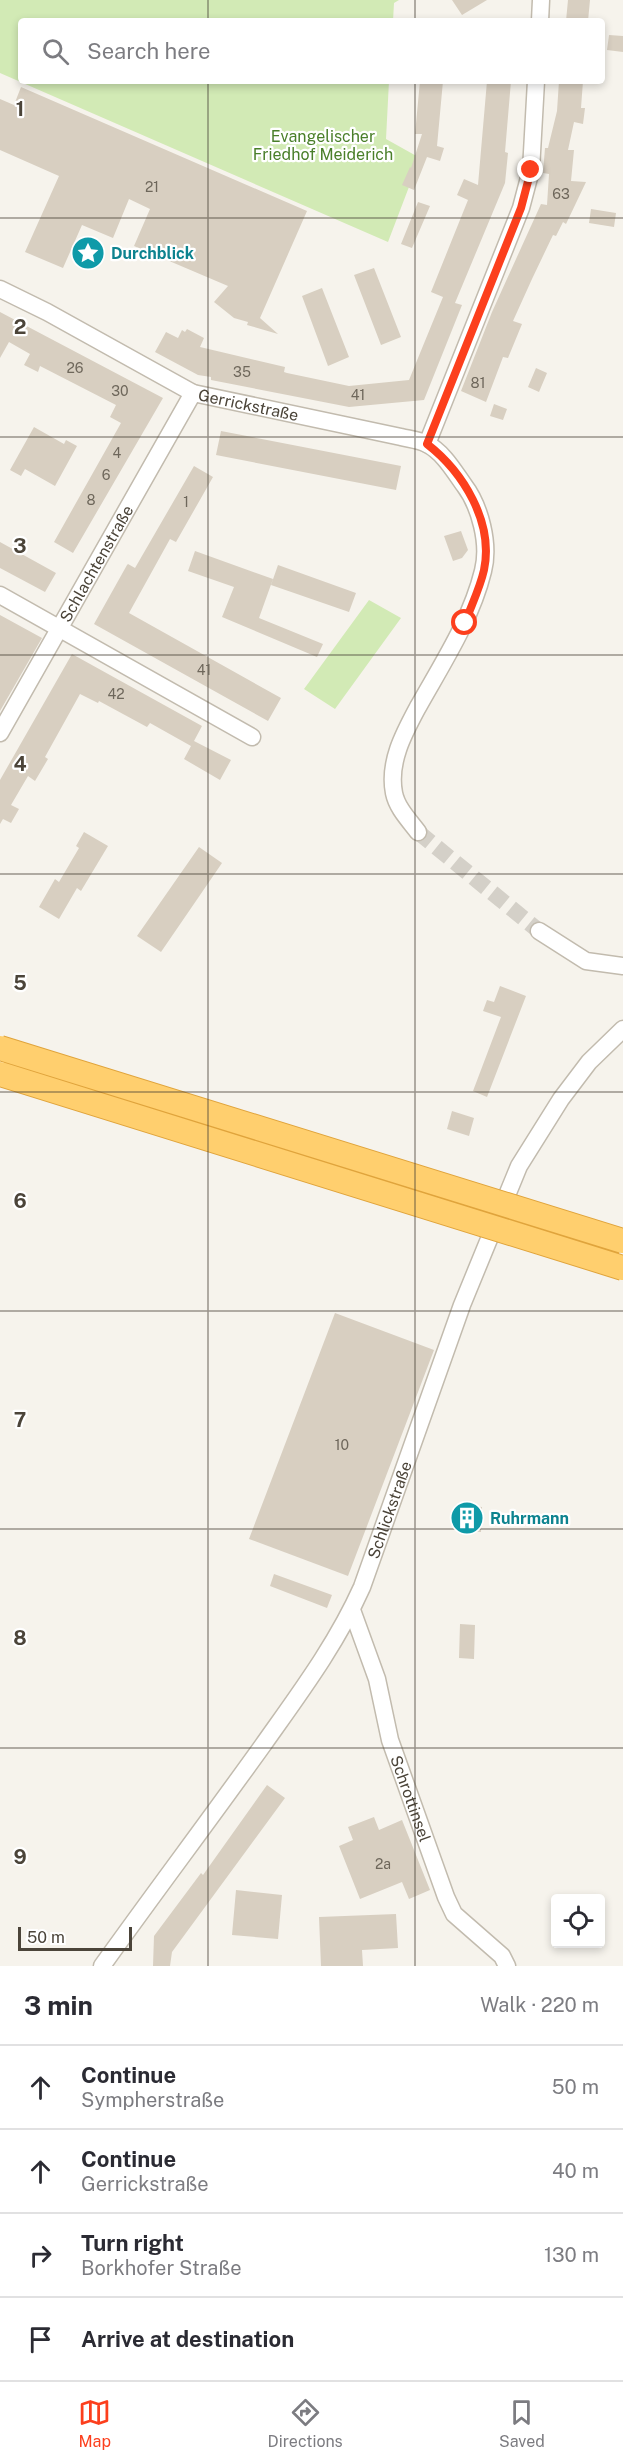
<!DOCTYPE html>
<meta charset="utf-8">
<style>
body{margin:0;font-family:"Public Sans",sans-serif;background:#f7f7f7;color:#2b2b33}
.controls{position:absolute;right:18px;bottom:18px;display:grid;overflow:hidden;border-radius:6px;box-shadow:0 3px 9px #0003}
.controls button{width:54px;height:54px;display:grid;place-items:center;padding:0;border:0;border-bottom:2px solid #e1e1e2;background:#fff;color:#2b2b33;font:30px sans-serif}
.scale{position:absolute;left:18px;bottom:15px;width:114px;box-sizing:border-box;padding-left:6px;border:3px solid #4b4439;border-top:0;font-size:16px;line-height:21px;white-space:nowrap;color:#4b4439;-webkit-text-stroke:4px #fff;paint-order:stroke}
.stop{position:absolute;width:18px;height:18px;margin:-14px;border:4px solid #fc3f1d;border-radius:50%;background:#fff}
.stop.end{background:#fc3f1d;border-color:#fff;box-shadow:0 2px 6px #0008}
.list{margin:0;padding:0;list-style:none}
h2{display:flex;justify-content:space-between;align-items:center;height:78px;margin:0;padding:0 24px;font-size:26px}
h2 small{font-size:20px;font-weight:400;color:#7c7c81}
.list li{display:grid;grid-template-columns:39px 1fr auto;gap:18px;align-items:center;box-sizing:border-box;height:84px;padding:0 24px;border-top:2px solid #e1e1e2}
.list b{display:block;font-size:22px;white-space:nowrap}
.list p{margin:0;font-size:20px;white-space:nowrap;color:#7c7c81}
.list em{font-size:20px;font-style:normal;color:#7c7c81}
.icon{flex:none;width:33px;height:33px;fill:none;stroke:currentColor;stroke-width:2;stroke-linecap:round;stroke-linejoin:round}
.map{position:relative;flex:none;width:623px;height:1966px;overflow:hidden}
.search{position:absolute;background:#fff;box-shadow:0 3px 9px #0003;left:18px;right:18px;top:18px;height:66px;display:flex;align-items:center;gap:15px;box-sizing:border-box;padding:0 21px;border-radius:6px;color:#7c7c81;font-size:22px}
.sheet{height:414px;background:#fff}
nav{display:flex;justify-content:space-around;align-items:center;box-sizing:border-box;height:84px;border-top:2px solid #e1e1e2;background:#fff;font-size:16px;color:#7c7c81}
nav a{display:grid;justify-items:center;gap:3px}
nav .on{color:#fc3f1d}
.map>svg:first-child{display:block}
</style>
<div class="map">
<svg width="623" height="1966" viewBox="0 0 623 1966">
<rect width="100%" height="100%" fill="#f6f3ec"/>
<path fill="#d2eab5" d="M0,0H399L394,3L393,21H21V81H389L386,139L420,158L388,242L0,73Z
M369,600L401,618L335,709L304,689Z"/>
<path fill="#d8cfc1" d="M452,0H487L462,15Z
M568,0H590L588,21H566Z
M609,35L623,36V52L607,50Z
M420,81H443L437,146L444,148L440,161L427,157L414,190L402,185L410,167L411,168L422,134H415Z
M487,81H511L505,152L508,153L505,183L455,303L462,305L424,400L349,407L211,380V377L198,375L155,352L166,332L178,338L182,330L185,332L187,329L204,338L200,347L285,367L284,372L287,373L349,386L409,380L443,297L431,292L468,200L457,195L464,179L478,185Z
M559,81H583L581,108H585L583,124L574,122L568,150H574L571,181L586,182L566,224L563,222L556,236L553,235L532,279L513,321L522,324L508,358L503,357L486,402L461,391L492,312L531,226L541,204L547,205L549,174L543,173L545,148H548L557,111Z
M21,87L307,211L260,318L278,334L247,325L248,322L234,318L214,302L228,286L134,246L150,209L129,199L113,238L82,225L63,268L25,252L59,176L0,150V99L14,105Z
M418,202L430,206L412,248L401,244Z
M591,209L616,213L614,227L589,223Z
M374,268L401,337L381,345L354,275Z
M322,288L349,357L328,366L302,296Z
M0,312L163,398L73,553L54,542L121,423L110,417L116,405L40,366L38,372L24,365L30,354L9,342L0,358Z
M536,368L547,373L539,392L528,387Z
M494,404L507,409L503,420L490,416Z
M34,427L64,444L66,440L77,446L55,486L25,469L21,476L10,470Z
M221,431L401,466L396,490L216,455Z
M194,466L213,477L176,542L170,539L129,613L281,698L268,721L94,624L127,565L128,564L135,568Z
M461,531L468,550L462,558L453,561L444,536Z
M0,542L56,573L45,592L0,568Z
M195,551L273,579L259,618L323,644L317,657L222,617L234,587L188,571Z
M278,565L356,593L349,612L271,585Z
M0,615L42,638L0,711Z
M72,654L202,726L194,741L231,760L220,780L184,759L191,746L150,723L147,727L99,701L98,703L80,694L45,757L48,759L35,781L28,776L11,805L19,809L11,823L3,819L0,824V780Z
M84,832L108,846L81,891L77,888L59,919L39,907L55,879L59,882L79,848L76,846Z
M199,847L222,863L161,952L137,936Z
M500,986L526,996L487,1097L473,1091L501,1017L483,1011L487,1000L494,1002Z
M452,1111L474,1118L469,1136L447,1129Z
M335,1313L434,1350L348,1576L249,1539Z
M455,1505L482,1507L481,1532L454,1530Z
M274,1574L332,1595L327,1608L270,1586Z
M460,1624L475,1625L474,1659L459,1658Z
M267,1785L285,1798L172,1952L170,1966H153L154,1936L201,1873L203,1875Z
M374,1817L379,1830L402,1820L430,1890L409,1899L402,1882L360,1899L339,1846L353,1840L348,1827Z
M236,1890L282,1895L278,1939L232,1935Z
M396,1914L398,1948L362,1950L363,1966H321L319,1917Z"/>
<g fill="none" stroke-linecap="round" stroke-linejoin="round">
<path stroke="#d4d0c8" stroke-width="16" stroke-dasharray="16 8" stroke-linecap="butt" d="M418,832L539,931"/>
<defs>
<g id="minor">
<path d="M540,21L541,0"/>
<path id="s1" d="M0,289L47,312L193,393L401,437C409,439 420,440 427,444C443,452 454,471 464,485C480,506 490,544 483,571C471,620 442,664 418,707C404,733 388,762 394,793C397,808 409,820 418,832"/>
<path d="M427,444L521,208L531,170L536,81"/>
<path d="M0,595L252,737"/>
<path id="s2" d="M0,733L193,393"/>
<path d="M539,931L586,961L623,966"/>
<path id="s3" d="M352,1610L377,1679L390,1740L446,1897L454,1914L502,1956L507,1966"/>
<path id="s4" d="M102,1966C155,1892 210,1819 263,1745C299,1694 336,1645 362,1587L462,1305L519,1166L561,1099L589,1062L623,1029"/>
</g>
</defs>
<use href="#minor" stroke="#c2bbae" stroke-width="19"/>
<use href="#minor" stroke="#fff" stroke-width="16"/>
<defs>
<path id="highway-bridge" d="M0,1048L623,1241
M0,1074L623,1268"/>
</defs>
<use href="#highway-bridge" stroke="#e0a43c" stroke-width="26" stroke-linecap="butt"/>
<use href="#highway-bridge" stroke="#ffcf6e" stroke-width="24"/>
</g>
<g fill="none" stroke-linecap="round" stroke-linejoin="round">
<path stroke="#fc3f1d" stroke-width="8" d="M465,623C471,606 480,588 484,570C494,522 463,472 427,444L521,208L531,170"/>
</g>
<path fill="none" stroke="#4b4439" stroke-width="1.5" stroke-opacity="0.55" d="M208,0V21M415,0V21M208,81V1966M415,81V1966M0,218H623M0,437H623M0,655H623M0,874H623M0,1092H623M0,1311H623M0,1529H623M0,1748H623"/>
<defs>
<symbol id="sight-disc" viewBox="-11 -11 22 22"><circle r="9.5" fill="#0f9aa8" stroke="#fff"/><path d="M0-6L1.8-2.2L6-1.7L2.9 1.2L3.7 5.4L0 3.3L-3.7 5.4L-2.9 1.2L-6-1.7L-1.8-2.2Z" fill="#fff"/></symbol>
<symbol id="building-disc" viewBox="-11 -11 22 22"><circle r="9.5" fill="#0f9aa8" stroke="#fff"/><path d="M-4-6H4V6H1V3H-1V6H-4ZM-2.5-4.3h1.7v1.8h-1.7ZM.8-4.3h1.7v1.8H.8ZM-2.5-1h1.7V.8h-1.7ZM.8-1h1.7V.8H.8Z" fill="#fff"/></symbol>
</defs>
<g fill-rule="evenodd">
<use href="#sight-disc" x="69" y="234" width="38" height="38"/>
<use href="#building-disc" x="448" y="1499" width="38" height="38"/>
</g>
<g text-anchor="middle" stroke-width="4.5" stroke-linejoin="round" paint-order="stroke">
<g font-size="14" fill="#6e675b">
<text x="152" y="192">21</text>
<text x="561" y="199">63</text>
<text x="75" y="373">26</text>
<text x="242" y="377">35</text>
<text x="478" y="388">81</text>
<text x="120" y="396">30</text>
<text x="358" y="400">41</text>
<text x="117" y="458">4</text>
<text x="106" y="480">6</text>
<text x="91" y="505">8</text>
<text x="186" y="507">1</text>
<text x="204" y="675">41</text>
<text x="116" y="699">42</text>
<text x="342" y="1450">10</text>
<text x="383" y="1869">2a</text>
</g>
<g font-size="16" fill="#4a7f2a" stroke="#fff">
<text x="323" y="142">Evangelischer<tspan x="323" dy="18">Friedhof Meiderich</tspan></text>
</g>
<g font-size="16" font-weight="bold" fill="#0d838f" stroke="#fff" text-anchor="start">
<text x="111" y="259">Durchblick</text>
<text x="490" y="1524">Ruhrmann</text>
</g>
<g font-size="16" fill="#4b4439" stroke="#fff">
<text dy="6" stroke="none"><textPath href="#s1" startOffset="276">Gerrickstraße</textPath></text>
<text dy="6" stroke="none"><textPath href="#s2" startOffset="195">Schlachtenstraße</textPath></text>
<text dy="6" stroke="none"><textPath href="#s4" startOffset="542">Schlickstraße</textPath></text>
<text dy="6" stroke="none"><textPath href="#s3" startOffset="198">Schrottinsel</textPath></text>
</g>
</g>
<g font-size="20" text-anchor="middle" font-weight="bold" fill="#4b4439" stroke="#fff" stroke-width="4.5" stroke-linejoin="round" paint-order="stroke">
<text x="20" y="116">1</text>
<text x="20" y="334">2</text>
<text x="20" y="553">3</text>
<text x="20" y="771">4</text>
<text x="20" y="990">5</text>
<text x="20" y="1208">6</text>
<text x="20" y="1427">7</text>
<text x="20" y="1645">8</text>
<text x="20" y="1864">9</text>
</g>
</svg>
<div class="controls">
<button><svg class="icon" aria-label="locate" viewBox="0 0 24 24"><circle cx="12" cy="12" r="6"/><path d="M12 2v4M12 18v4M2 12h4M18 12h4"/></svg></button>
</div>
<div class="scale">50 m</div>
<div class="stop" style="left:465px;top:623px"></div>
<div class="stop end" style="left:531px;top:170px"></div>
<div class="search"><svg class="icon" aria-label="search" viewBox="0 0 24 24"><circle cx="10" cy="10" r="6"/><path d="M15 15l6 6"/></svg>Search here</div>
</div>
<section class="sheet">
<h2>3 min<small>Walk · 220 m</small></h2>
<ul class="list">
<li><svg class="icon" aria-label="ahead" viewBox="0 0 24 24"><path d="M12 20V5M6 11l6-6 6 6"/></svg><div><b>Continue</b><p>Sympherstraße</p></div><em>50 m</em></li>
<li><svg class="icon" aria-label="ahead" viewBox="0 0 24 24"><path d="M12 20V5M6 11l6-6 6 6"/></svg><div><b>Continue</b><p>Gerrickstraße</p></div><em>40 m</em></li>
<li><svg class="icon" aria-label="right" viewBox="0 0 24 24"><path d="M7 20v-9h11M14 6l5 5-5 5"/></svg><div><b>Turn right</b><p>Borkhofer Straße</p></div><em>130 m</em></li>
<li><svg class="icon" aria-label="arrive" viewBox="0 0 24 24"><path d="M6 21V4h12l-3 4 3 4H6"/></svg><div><b>Arrive at destination</b></div></li>
</ul>
</section>
<nav>
<a class="on"><svg class="icon" aria-label="map" viewBox="0 0 24 24"><path d="M3 6l6-2 6 2 6-2v14l-6 2-6-2-6 2zM9 4v14M15 6v14"/></svg>Map</a>
<a><svg class="icon" aria-label="directions" viewBox="0 0 24 24"><path d="M12 3l9 9-9 9-9-9zM9 14v-3h6M13 9l2 2-2 2"/></svg>Directions</a>
<a><svg class="icon" aria-label="saved" viewBox="0 0 24 24"><path d="M7 4h10v16l-5-4-5 4z"/></svg>Saved</a>
</nav>
